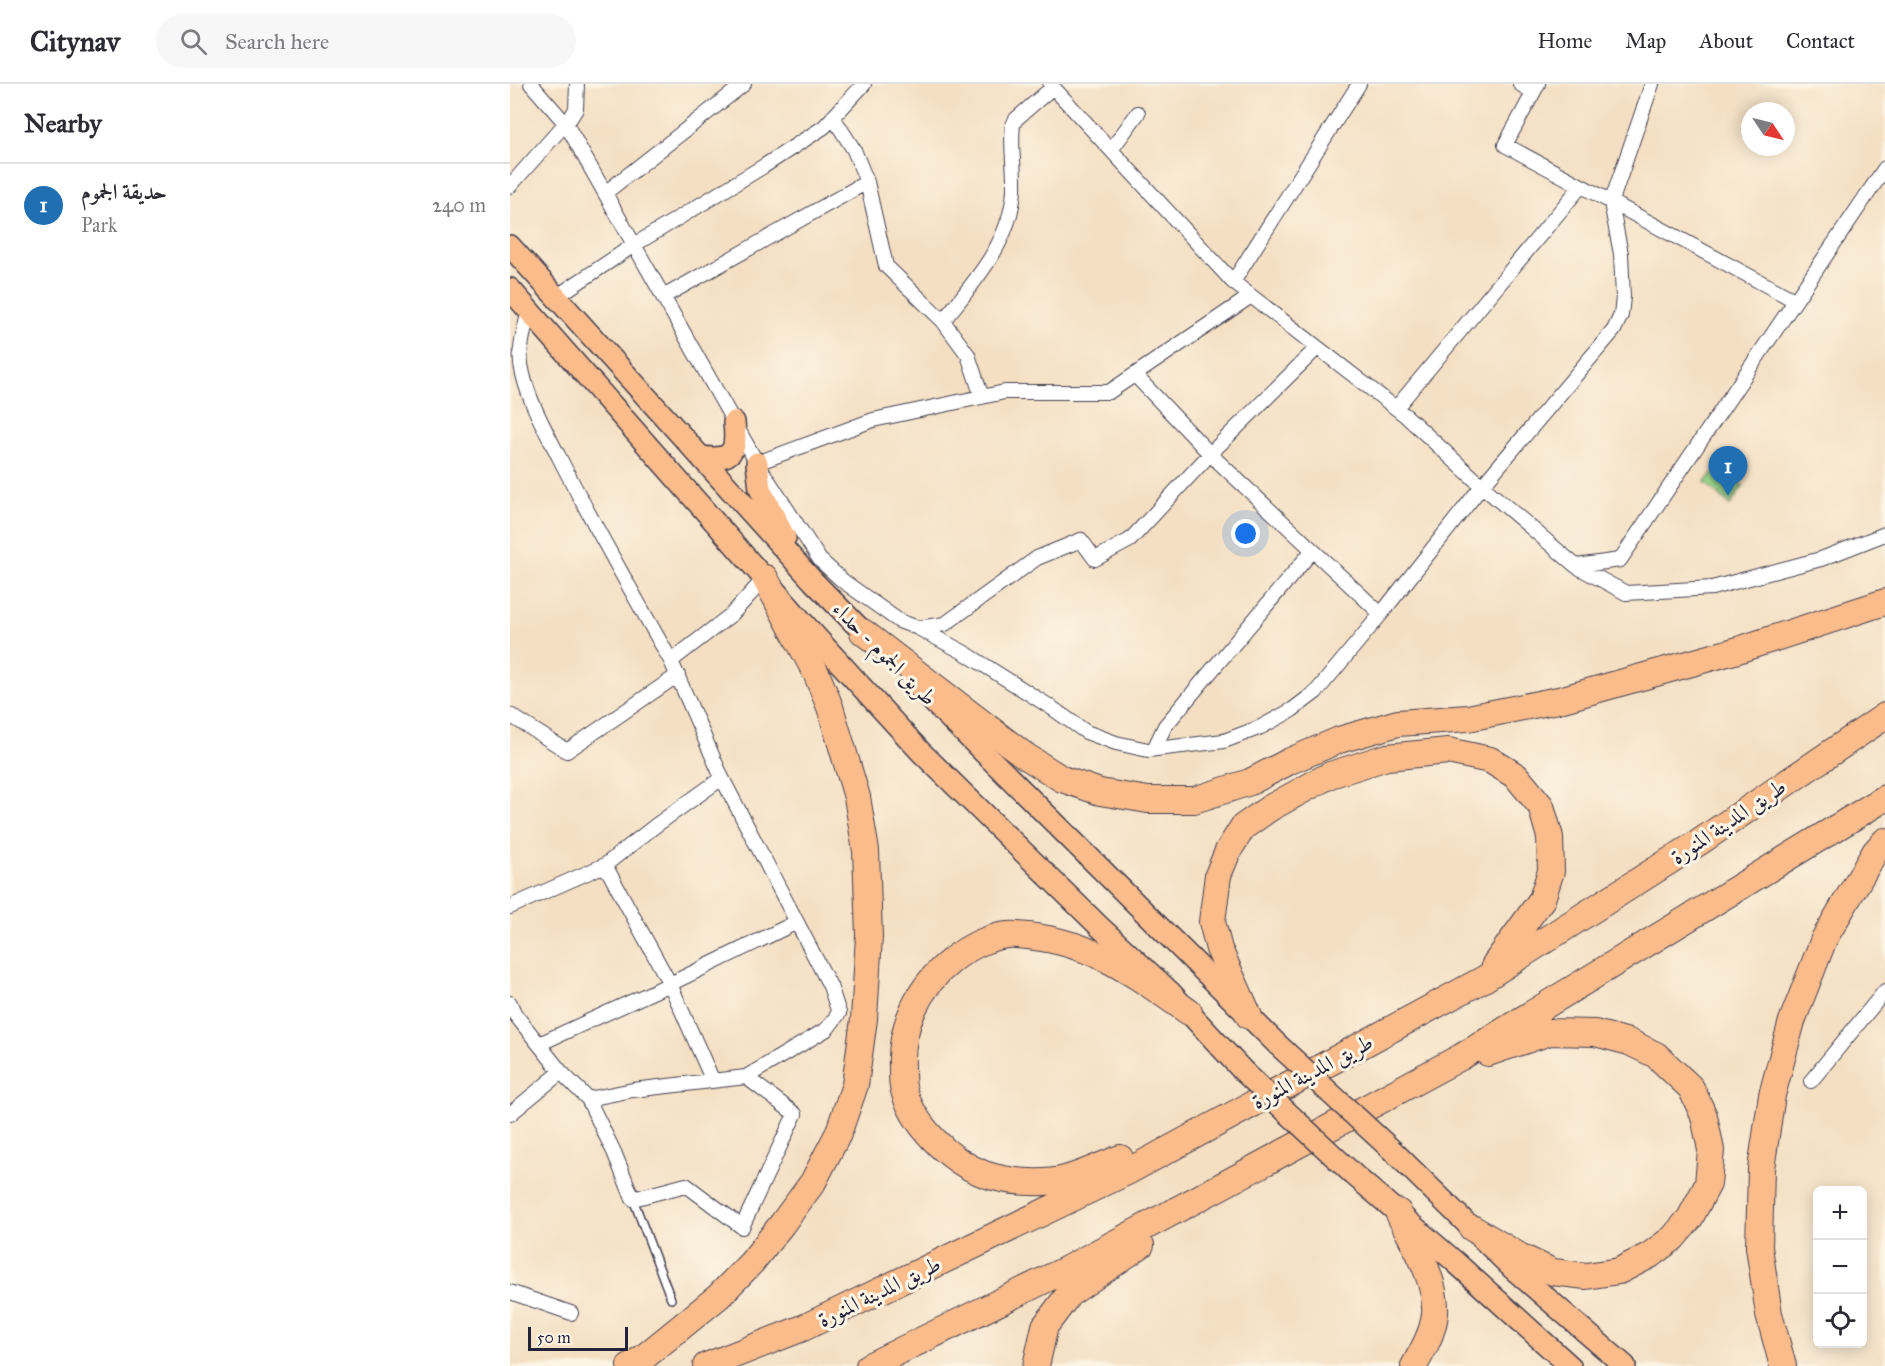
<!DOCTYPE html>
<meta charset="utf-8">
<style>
body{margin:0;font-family:"IM FELL Great Primer",Amiri,serif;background:#f7f7f7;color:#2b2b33}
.controls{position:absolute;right:18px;bottom:18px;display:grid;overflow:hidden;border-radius:9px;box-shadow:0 3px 15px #0003}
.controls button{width:54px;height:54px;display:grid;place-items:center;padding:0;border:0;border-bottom:2px solid #e1e1e2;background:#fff;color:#2b2b33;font:30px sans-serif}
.compass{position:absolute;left:1231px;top:18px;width:54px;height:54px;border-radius:50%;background:#fff;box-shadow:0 3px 15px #0003;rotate:125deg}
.scale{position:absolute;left:18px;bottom:15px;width:100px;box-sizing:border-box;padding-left:6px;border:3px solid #22223b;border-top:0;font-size:16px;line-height:21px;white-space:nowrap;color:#22223b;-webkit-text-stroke:4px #fcf5e5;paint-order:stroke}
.you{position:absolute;left:736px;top:450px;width:21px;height:21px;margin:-15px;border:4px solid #fff;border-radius:50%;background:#1a73e8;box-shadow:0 0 0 9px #1a73e833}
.badge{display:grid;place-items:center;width:39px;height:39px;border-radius:50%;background:#1f6fb2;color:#fff;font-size:20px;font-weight:700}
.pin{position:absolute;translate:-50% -50px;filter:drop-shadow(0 2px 3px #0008)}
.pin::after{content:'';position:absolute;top:32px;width:21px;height:18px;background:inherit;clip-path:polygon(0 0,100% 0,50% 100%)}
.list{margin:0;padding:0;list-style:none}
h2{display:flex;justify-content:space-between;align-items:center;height:78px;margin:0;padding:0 24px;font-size:26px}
h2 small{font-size:20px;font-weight:400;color:#7c7c81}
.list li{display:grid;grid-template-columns:39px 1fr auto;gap:18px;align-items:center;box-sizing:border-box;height:84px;padding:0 24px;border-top:2px solid #e1e1e2}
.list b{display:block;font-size:22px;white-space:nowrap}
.list p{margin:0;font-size:20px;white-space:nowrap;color:#7c7c81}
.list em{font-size:20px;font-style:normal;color:#7c7c81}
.icon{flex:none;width:33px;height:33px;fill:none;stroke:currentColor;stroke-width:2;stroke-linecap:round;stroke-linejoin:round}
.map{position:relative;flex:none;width:1375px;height:1282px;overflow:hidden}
header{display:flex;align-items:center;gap:36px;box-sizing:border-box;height:84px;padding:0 30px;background:#fff;border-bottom:2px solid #e1e1e2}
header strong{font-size:28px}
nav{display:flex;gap:33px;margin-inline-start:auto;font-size:21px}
.search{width:420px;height:54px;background:#f7f7f7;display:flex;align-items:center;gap:15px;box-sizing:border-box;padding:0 21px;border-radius:33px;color:#7c7c81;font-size:22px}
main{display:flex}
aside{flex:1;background:#fff}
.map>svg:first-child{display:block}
</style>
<header>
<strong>Citynav</strong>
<div class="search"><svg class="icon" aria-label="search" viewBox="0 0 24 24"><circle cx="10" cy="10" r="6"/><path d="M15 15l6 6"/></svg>Search here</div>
<nav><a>Home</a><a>Map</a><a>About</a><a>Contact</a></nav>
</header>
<main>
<aside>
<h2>Nearby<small></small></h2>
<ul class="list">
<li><span class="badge">1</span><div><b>حديقة الجموم</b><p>Park</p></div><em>240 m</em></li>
</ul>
</aside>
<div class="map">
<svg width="1375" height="1282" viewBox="0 0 1375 1282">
<defs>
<pattern id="park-crowns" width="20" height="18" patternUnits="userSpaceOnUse" patternTransform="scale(1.5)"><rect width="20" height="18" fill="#9ddb90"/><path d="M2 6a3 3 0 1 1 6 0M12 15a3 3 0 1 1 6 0" fill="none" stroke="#87bc7d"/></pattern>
</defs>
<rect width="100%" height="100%" fill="#fcf5e5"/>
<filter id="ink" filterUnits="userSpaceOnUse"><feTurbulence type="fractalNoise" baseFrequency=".0167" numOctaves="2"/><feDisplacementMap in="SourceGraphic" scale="12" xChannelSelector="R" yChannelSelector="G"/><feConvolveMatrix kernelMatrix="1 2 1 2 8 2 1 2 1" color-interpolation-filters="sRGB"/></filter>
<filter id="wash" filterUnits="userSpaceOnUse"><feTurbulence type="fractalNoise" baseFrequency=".008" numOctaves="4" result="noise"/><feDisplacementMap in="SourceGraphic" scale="24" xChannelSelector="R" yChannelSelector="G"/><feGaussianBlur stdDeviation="1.35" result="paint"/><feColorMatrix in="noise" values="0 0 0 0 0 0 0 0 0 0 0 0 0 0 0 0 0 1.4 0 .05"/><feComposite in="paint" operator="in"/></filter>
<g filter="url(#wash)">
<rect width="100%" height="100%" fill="#f4dfc2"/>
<path fill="url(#park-crowns)" stroke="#607e66" stroke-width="1.5" d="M1207,385L1233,402L1220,421L1195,398Z"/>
</g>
<g filter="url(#ink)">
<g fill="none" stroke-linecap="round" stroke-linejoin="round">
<defs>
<path id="service" d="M123,1115L161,1215"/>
<path id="minor" d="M21,0L56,40L247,379L310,476L333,497L389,537L408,544L455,569L542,624L576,648L606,659L638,666L714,657L751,643L782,626L806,608L871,530L972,402L1104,246L1111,231L1113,213L1111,170L1101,119L1142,0
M540,0L723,198L896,332L972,402L1066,482L1110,476L1375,84
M1010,0L1023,9
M1028,0L995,61L1284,216
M323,33L344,66L357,98L376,182L433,237L458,271L472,313
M601,66L628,29
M0,102L61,33L66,25L67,0
M95,109L234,0
M723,198L849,0
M46,213L124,161L254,82L314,43L354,0
M153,213L357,98
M19,226C15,244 9,262 11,280C16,313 34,343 49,373C84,442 123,510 161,577
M433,237C464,198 501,158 504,106C505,84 500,62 503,41L506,35L543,3
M625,291L700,370L871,530
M886,324L1071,102
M247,379L363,336L495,308H599L741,212
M1066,482L1116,509L1202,504L1311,475L1375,450
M408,544L435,540L527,474L571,456L585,475L620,456L700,370L807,264
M0,631L57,667L168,591
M644,665L655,642L803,466
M95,781L160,900L202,995
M0,823L95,781L145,742L212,694
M0,919L4,929L51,988L78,1015L104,1068L123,1115L176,1101L232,1143L285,1030L236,993L317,945L329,929L320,902L212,694L161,577L222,530L255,494
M29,960L160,900L287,838
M1301,997L1375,907
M78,1015L123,1006L236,993
M0,1030L51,988
M0,1208L61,1229"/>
<path id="primary" d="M0,162L303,497L365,560
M0,205L296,542L411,668L592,845L660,908L733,987
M191,373C223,377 227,368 224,338
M247,379L250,405L275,454
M404,599L767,960
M884,1068L1002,1184L1115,1282
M844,1091L943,1176L1060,1282"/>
<path id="motorway" d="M353,548L514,671L552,695L590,708L638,716H684L740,698L780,677L829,656L888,639L958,634L1053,615L1228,566L1375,518
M739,932L709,865L702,838L708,791L718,767L733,743L760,724L820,691L877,673L938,667L980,676L1006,692L1031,722L1040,753L1041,787L1032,815L985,880
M610,1074C592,1081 574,1090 555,1095C532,1101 496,1098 474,1090C438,1076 402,1040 393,1003C392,997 392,990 392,984C390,943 408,903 441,877C458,863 484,849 507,851C581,856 621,888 679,928
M888,1128C903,1159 927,1194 925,1230C923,1249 913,1266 904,1282
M962,1144L1011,1173L1043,1188L1076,1192L1109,1187L1140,1171L1163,1154L1180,1134L1198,1100L1201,1066L1194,1032L1181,1004L1146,971L1119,958L1085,949L1040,948L978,969
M120,1282L133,1274L209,1212L242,1178L272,1140L303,1098L328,1050L345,1001L354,935L359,852L356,767L347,713L320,623L307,591L255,494
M196,1282L293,1244L617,1088L974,895L1191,757L1375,632
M359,1282L555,1186L951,973L1375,714
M526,1282L535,1242L559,1210L631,1161
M1273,1282L1259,1230L1249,1163L1251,1085L1262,1011L1282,937L1314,855L1365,768L1375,757"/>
</defs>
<use href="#service" stroke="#423e4f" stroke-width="10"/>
<use href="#minor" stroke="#423e4f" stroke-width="16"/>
<use href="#primary" stroke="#423e4f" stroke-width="24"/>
<use href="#motorway" stroke="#423e4f" stroke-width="28"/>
<use href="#service" stroke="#fff" stroke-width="7"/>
<use href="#minor" stroke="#fff" stroke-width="14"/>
<use href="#primary" stroke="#fabc8b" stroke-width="21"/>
<use href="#motorway" stroke="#fabc8b" stroke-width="26"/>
<defs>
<path id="primary-bridge" d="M767,960L884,1068
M733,987L844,1091"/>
</defs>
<use href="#primary-bridge" stroke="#423e4f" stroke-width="24" stroke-linecap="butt"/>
<use href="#primary-bridge" stroke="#fabc8b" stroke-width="21"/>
</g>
</g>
<g text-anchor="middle" stroke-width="6" stroke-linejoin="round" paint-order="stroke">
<g font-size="22" fill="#22223b" stroke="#fcf5e5">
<text transform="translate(375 569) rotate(45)" y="8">طريق الجموم - حداء</text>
<text transform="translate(1218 737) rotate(-34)" y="8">طريق المدينة المنورة</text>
<text transform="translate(802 987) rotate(-28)" y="8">طريق المدينة المنورة</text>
<text transform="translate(369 1207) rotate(-26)" y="8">طريق المدينة المنورة</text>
</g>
</g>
</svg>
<div class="controls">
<button>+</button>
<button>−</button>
<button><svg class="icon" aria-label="locate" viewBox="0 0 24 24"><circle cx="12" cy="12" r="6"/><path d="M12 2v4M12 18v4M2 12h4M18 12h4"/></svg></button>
</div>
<svg class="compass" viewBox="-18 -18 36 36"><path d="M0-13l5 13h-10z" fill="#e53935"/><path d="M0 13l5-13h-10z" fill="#7c7c81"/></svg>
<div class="scale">50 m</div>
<div class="you"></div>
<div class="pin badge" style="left:1218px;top:412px">1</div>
</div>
</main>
